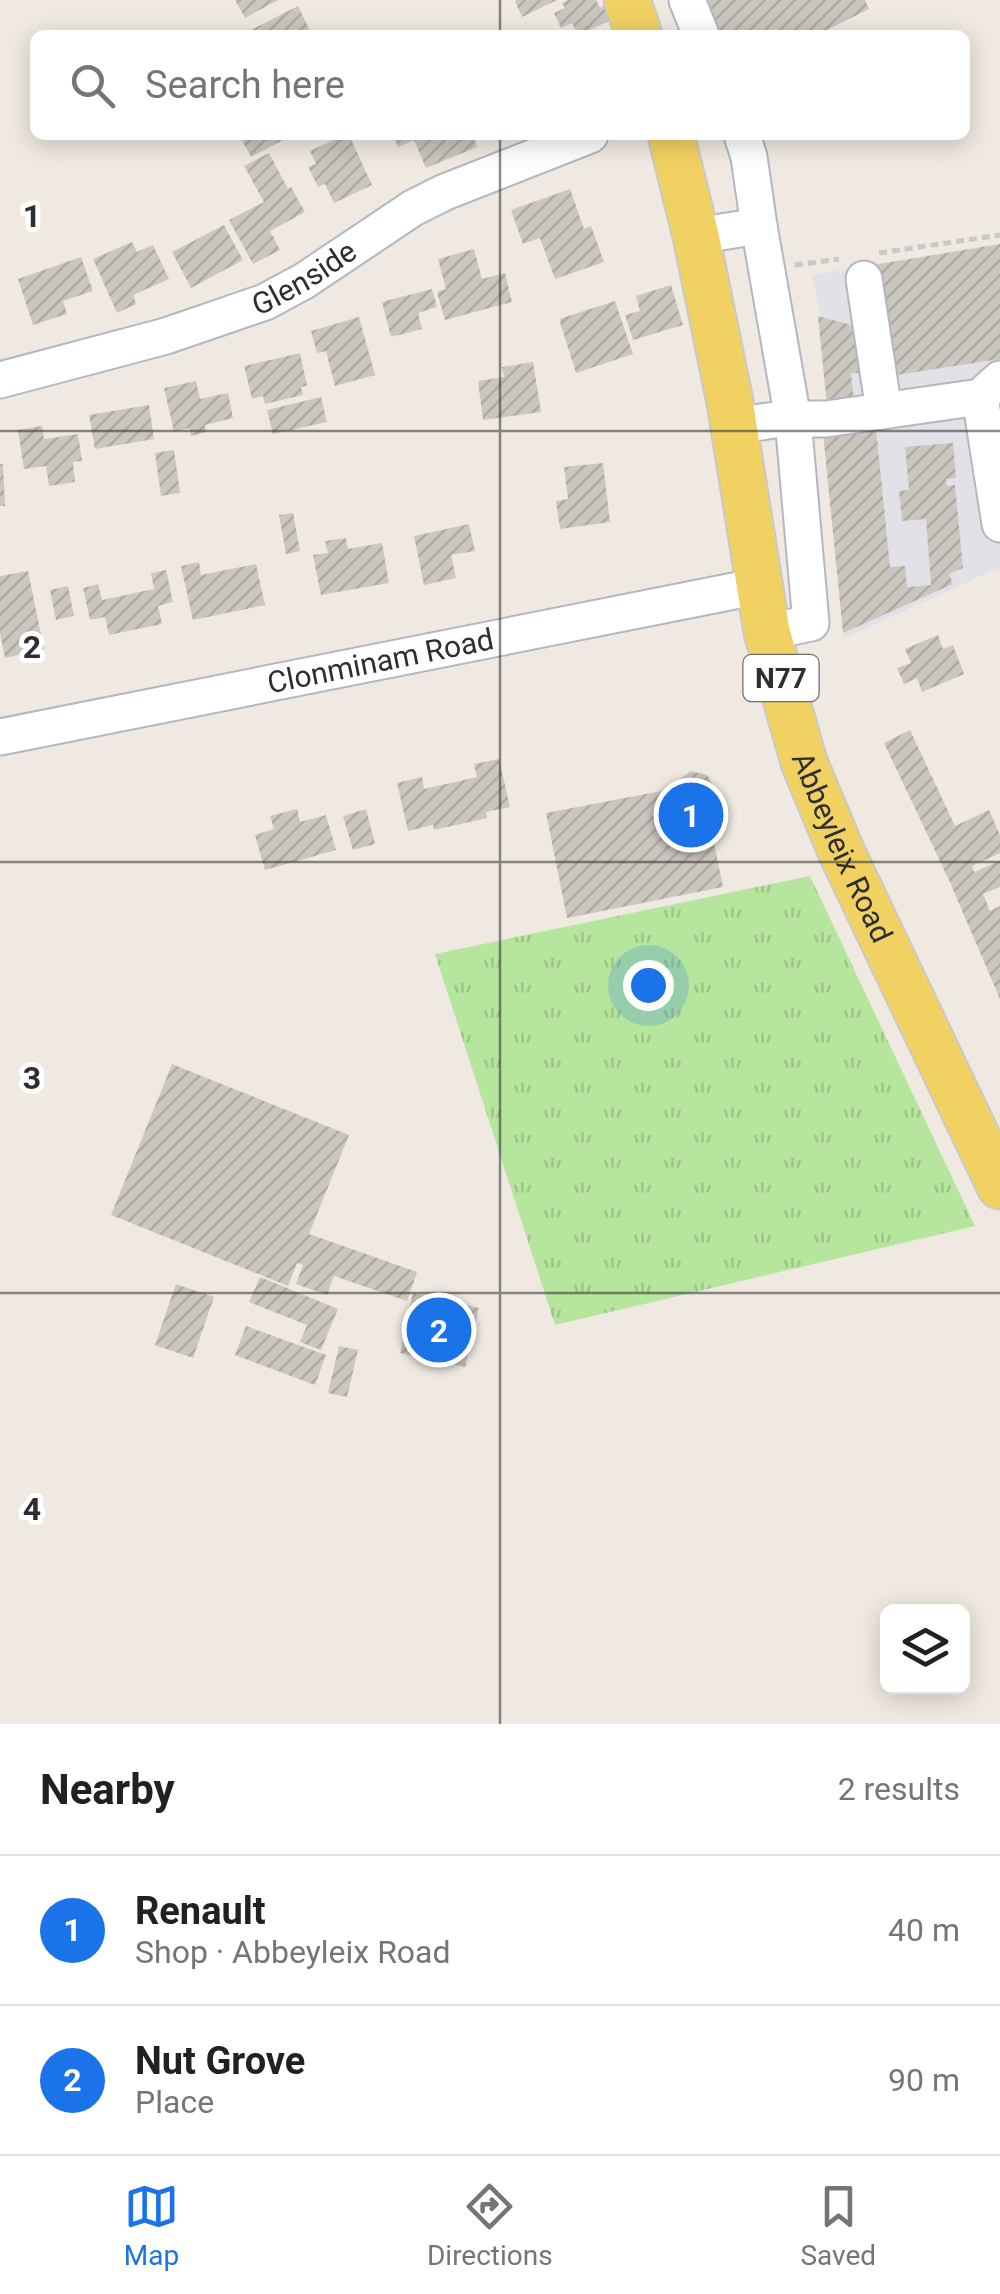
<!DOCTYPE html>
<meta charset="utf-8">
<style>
body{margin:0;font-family:Roboto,sans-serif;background:#f2f2f2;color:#202124}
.controls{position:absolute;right:30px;bottom:30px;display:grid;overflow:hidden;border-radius:15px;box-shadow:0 5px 25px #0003}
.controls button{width:90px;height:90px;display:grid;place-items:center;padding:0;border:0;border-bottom:2px solid #e0e0e0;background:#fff;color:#202124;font:50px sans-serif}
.you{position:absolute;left:648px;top:985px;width:35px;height:35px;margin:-25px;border:8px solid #fff;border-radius:50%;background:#1a73e8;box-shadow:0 0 0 15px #1a73e833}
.badge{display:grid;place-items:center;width:65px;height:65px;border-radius:50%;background:#1a73e8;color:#fff;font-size:32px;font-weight:700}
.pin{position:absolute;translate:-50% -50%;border:5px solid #fff;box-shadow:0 2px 10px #0006}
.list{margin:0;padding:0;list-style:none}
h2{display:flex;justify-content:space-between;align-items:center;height:130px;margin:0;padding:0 40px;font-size:42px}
h2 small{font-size:32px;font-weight:400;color:#757577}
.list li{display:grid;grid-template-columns:65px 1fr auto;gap:30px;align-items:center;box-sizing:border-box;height:150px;padding:0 40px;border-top:2px solid #e0e0e0}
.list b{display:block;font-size:38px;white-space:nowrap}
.list p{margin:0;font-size:32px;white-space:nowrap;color:#757577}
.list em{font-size:32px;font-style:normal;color:#757577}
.icon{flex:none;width:55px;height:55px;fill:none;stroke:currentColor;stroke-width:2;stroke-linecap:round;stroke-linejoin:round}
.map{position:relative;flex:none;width:1000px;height:1724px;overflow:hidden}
.search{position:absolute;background:#fff;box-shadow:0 5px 25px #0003;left:30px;right:30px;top:30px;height:110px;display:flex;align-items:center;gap:25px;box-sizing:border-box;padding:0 35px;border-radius:15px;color:#757577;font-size:38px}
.sheet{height:430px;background:#fff}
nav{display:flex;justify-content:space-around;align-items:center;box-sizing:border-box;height:140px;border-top:2px solid #e0e0e0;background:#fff;font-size:28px;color:#757577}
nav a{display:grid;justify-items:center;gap:5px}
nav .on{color:#1a73e8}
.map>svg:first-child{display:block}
</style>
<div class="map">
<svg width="1000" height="1724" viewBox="0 0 1000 1724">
<defs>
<pattern id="grass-tufts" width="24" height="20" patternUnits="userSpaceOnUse" patternTransform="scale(2.5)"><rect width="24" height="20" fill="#b6e59e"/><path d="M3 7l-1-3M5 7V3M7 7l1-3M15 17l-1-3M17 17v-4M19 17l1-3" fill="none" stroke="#9dc588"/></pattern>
<pattern id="building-hatch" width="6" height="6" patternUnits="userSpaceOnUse" patternTransform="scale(2.5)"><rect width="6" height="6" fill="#cbc7bf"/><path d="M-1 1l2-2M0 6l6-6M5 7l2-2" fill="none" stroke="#afaba4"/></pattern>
</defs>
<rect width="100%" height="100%" fill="#efe9e1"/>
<path fill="#e3e1e8" d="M1000,245V567L843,639L821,316L812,275Z"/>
<path fill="url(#grass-tufts)" d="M810,876L975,1226L555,1325L435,954Z"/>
<path fill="url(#building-hatch)" d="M235,0H278L245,18Z
M517,0H557L522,17L515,1Z
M568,0H596L600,8L607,4L614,19L578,35L572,23L561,28L554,13L565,8L562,3Z
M704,0H865L869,9L817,35H722Z
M298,6L312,35H253L251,30Z
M239,135H283L285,139L251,157Z
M344,135H349L372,185L334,203L325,184L318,187L308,167L316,164L310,151Z
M393,135H473L477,147L426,168L414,140L398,147Z
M269,153L288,189L291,187L305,212L270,231L280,250L253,264L229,220L264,202L244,166Z
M570,189L584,229L591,226L604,262L555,279L540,238L523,244L511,210Z
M224,225L243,260L191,288L172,252Z
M132,242L137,252L153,245L169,279L133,295L136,304L117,313L93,259Z
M1000,244V359L890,376L873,265Z
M474,249L482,279L505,273L512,302L445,320L437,292L446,289L438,259Z
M81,257L93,291L63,301L67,314L33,325L18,279Z
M671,285L683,325L633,340L625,315L640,311L636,296Z
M432,289L437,307L418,313L422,329L391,337L382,302Z
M615,301L633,354L576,373L559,319Z
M818,316L855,326L859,373H851L854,403L827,406Z
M359,317L375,375L335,386L326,351L317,353L311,331Z
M300,353L307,386L301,387L303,395L265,404L263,396L252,399L244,366Z
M533,362L541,412L483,420L478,381L504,377L502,367Z
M196,381L200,399L228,393L233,418L205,425L206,432L191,436L189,428L174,432L164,388Z
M321,397L327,422L273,434L267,410Z
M149,405L154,439L95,449L89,415Z
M42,426L44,439L78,434L82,461L73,462L75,482L49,486L46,466L24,469L18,430Z
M876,428L890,567L905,566L907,587L931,585L926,519L902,521L899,491L909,490L905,447L953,443L956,478L946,479L947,486L955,485L963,568L949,574L953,584L843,633L823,433Z
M174,450L180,493L161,496L155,453Z
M603,463L610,522L560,529L556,501L568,499L564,467Z
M0,464H3L5,506H0Z
M293,513L300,551L286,554L279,515Z
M469,524L475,551L451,555L456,578L424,585L414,536Z
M346,538L348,549L382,543L389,583L321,595L313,555L328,553L325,541Z
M199,562L201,575L256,564L265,605L193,620L181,566Z
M166,570L173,602L158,606L162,624L109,635L105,617L90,620L83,588L98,584L102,600L154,589L151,573Z
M28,571L44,649L5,658L0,634V576Z
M68,586L74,616L56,620L50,590Z
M938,635L943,649L953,645L964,674L922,692L917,678L904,684L897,668L911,663L905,649Z
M910,730L955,826L989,810L1000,835V853L972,866L974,872L1000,861V887L983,894L990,911L1000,906V999L948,878L884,743Z
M499,759L510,807L486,812L487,818L434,830L433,825L408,831L397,783L422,777L424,789L477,777L474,764Z
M691,771L707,775L714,786V800L707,809L723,887L567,918L546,813L677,788L680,779Z
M297,809L300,822L326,815L336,850L265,870L255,835L274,829L270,816Z
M366,809L375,844L353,850L343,816Z
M172,1064L349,1135L309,1234L417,1272L407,1301L334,1276L327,1295L296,1284L303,1265L297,1263L288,1286L111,1215Z
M260,1277L338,1309L321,1350L300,1342L307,1325L249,1302Z
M176,1284L214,1297L193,1358L155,1345Z
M413,1293L479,1308L465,1367L400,1353Z
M246,1326L326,1355L315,1385L235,1355Z
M339,1346L358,1350L347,1397L328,1393Z"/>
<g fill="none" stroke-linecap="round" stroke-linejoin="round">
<defs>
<g id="minor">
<path d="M687,0L701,35"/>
<path d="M742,135L749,157L759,226"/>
<path d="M696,236L759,226L793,419L811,623L767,632"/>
<path d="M864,279L884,411"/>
<path id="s1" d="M0,380L166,336L265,302L304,281L413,208L445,192L590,135"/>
<path d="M980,397L1000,524"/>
<path d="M733,426L782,419H826L980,397L1000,379"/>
<path id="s2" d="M0,737L759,586"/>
</g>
<g id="major">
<path d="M627,0L639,35"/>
<path id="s3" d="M671,135L696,236L730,402L767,632L804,762L841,851L1000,1186"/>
</g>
</defs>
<use href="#minor" stroke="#b4b7c1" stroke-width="39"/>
<use href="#major" stroke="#c9c9c9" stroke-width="49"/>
<path stroke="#c9c9c9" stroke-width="5" stroke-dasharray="8 5" stroke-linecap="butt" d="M879,253L1000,235
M795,265L839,259"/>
<use href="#minor" stroke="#fff" stroke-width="35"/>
<use href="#major" stroke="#f2d163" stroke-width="45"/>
</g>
<path fill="none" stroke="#2e2e2e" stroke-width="2.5" stroke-opacity="0.55" d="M500,0V35M500,135V1724M0,431H1000M0,862H1000M0,1293H1000"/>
<g text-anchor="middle" stroke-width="10" stroke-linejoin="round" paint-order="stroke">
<rect fill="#fff" stroke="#6d6d6d" stroke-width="2.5" x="743.5" y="655" width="75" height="46" rx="8"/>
<g font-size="28" font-weight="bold" fill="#2e2e2e">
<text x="781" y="688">N77</text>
</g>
<g font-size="30" fill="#2e2e2e" stroke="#fff">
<text dy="10" stroke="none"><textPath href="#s1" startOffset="322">Glenside</textPath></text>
<text dy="10" stroke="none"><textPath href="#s2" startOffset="388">Clonminam Road</textPath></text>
<text dy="10" stroke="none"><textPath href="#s3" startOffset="735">Abbeyleix Road</textPath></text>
</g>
</g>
<g font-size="32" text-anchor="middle" font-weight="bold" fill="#2e2e2e" stroke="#fff" stroke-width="10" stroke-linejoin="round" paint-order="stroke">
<text x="32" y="227">1</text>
<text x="32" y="658">2</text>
<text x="32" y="1089">3</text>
<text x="32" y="1520">4</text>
</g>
</svg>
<div class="controls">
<button><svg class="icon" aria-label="layers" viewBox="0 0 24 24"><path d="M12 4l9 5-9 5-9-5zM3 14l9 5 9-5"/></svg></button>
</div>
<div class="you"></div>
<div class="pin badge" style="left:691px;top:815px">1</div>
<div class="pin badge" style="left:439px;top:1330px">2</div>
<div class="search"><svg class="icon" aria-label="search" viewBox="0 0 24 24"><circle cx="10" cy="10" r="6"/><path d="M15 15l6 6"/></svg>Search here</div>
</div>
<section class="sheet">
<h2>Nearby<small>2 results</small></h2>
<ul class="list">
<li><span class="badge">1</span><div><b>Renault</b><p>Shop · Abbeyleix Road</p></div><em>40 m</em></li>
<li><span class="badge">2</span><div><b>Nut Grove</b><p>Place</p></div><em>90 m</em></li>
</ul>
</section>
<nav>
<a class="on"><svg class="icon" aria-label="map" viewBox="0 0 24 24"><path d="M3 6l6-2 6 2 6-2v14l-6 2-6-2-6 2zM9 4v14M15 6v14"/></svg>Map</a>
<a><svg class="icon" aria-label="directions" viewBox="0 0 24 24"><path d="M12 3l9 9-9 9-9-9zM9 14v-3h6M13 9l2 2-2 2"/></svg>Directions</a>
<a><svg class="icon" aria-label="saved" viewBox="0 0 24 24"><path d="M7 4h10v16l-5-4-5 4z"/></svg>Saved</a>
</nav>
